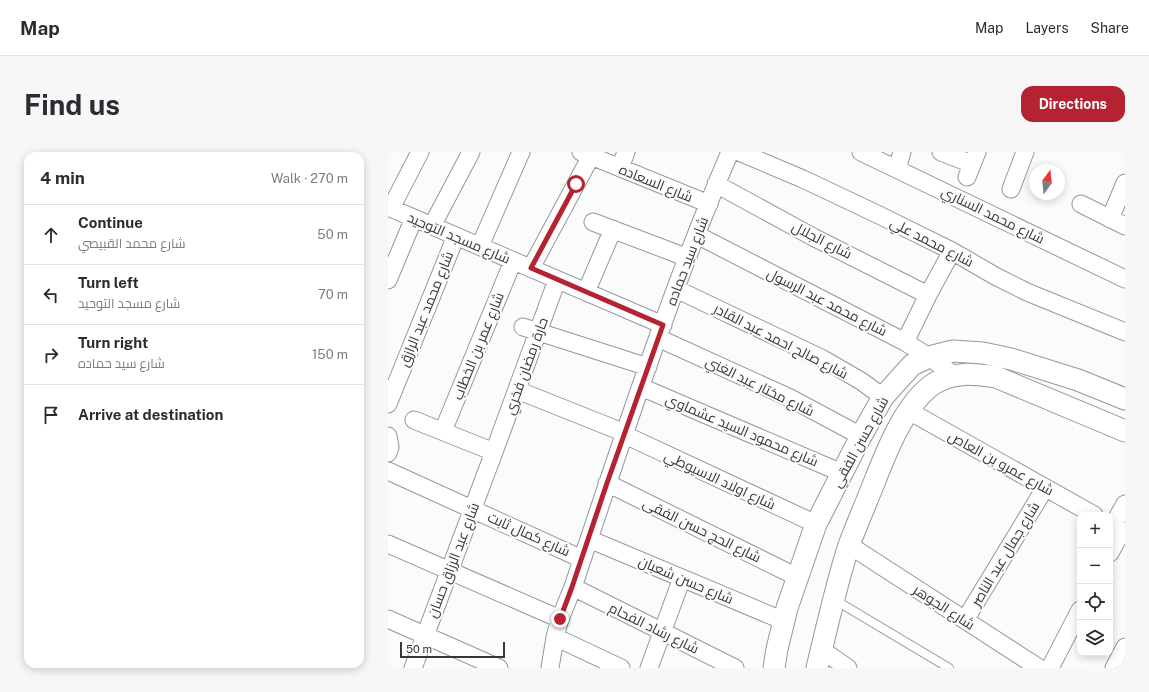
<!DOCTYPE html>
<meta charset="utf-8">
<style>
body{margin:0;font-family:"Public Sans",Cairo,sans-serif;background:#f7f7f7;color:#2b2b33}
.controls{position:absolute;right:12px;bottom:12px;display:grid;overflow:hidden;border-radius:8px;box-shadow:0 2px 10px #0003}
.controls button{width:36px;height:36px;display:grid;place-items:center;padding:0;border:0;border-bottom:1px solid #e1e1e2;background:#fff;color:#2b2b33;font:20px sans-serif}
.compass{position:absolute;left:641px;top:12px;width:36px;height:36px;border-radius:50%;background:#fff;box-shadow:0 2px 10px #0003;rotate:15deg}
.scale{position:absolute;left:12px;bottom:10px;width:105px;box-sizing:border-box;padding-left:4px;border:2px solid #373738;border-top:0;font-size:11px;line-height:14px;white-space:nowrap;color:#373738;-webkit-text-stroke:3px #fafbfc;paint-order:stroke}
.stop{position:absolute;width:12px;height:12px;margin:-9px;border:3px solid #b52332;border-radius:50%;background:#fff}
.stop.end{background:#b52332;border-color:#fff;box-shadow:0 1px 4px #0008}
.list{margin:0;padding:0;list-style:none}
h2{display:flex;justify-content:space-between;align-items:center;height:52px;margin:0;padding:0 16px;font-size:17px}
h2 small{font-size:13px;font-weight:400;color:#7c7c81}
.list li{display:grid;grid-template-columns:26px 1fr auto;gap:12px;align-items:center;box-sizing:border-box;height:60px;padding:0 16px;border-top:1px solid #e1e1e2}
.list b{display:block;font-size:15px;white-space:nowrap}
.list p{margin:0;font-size:13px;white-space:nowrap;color:#7c7c81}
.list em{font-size:13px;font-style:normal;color:#7c7c81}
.icon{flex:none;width:22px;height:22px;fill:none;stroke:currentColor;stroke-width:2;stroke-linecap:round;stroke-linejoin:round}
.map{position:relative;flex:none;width:737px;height:516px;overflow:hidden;border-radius:12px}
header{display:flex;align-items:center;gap:24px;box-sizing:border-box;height:56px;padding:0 20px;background:#fff;border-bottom:1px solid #e1e1e2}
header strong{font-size:19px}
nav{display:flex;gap:22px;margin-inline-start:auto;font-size:14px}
.intro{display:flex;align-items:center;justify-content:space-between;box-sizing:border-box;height:96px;padding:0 24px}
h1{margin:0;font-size:28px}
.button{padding:10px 18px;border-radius:12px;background:#b52332;color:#fff;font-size:14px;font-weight:700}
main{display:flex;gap:24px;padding:0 24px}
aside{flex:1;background:#fff;border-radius:12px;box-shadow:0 2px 10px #0003}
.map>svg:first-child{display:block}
</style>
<header>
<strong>Map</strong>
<nav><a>Map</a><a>Layers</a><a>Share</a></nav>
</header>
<div class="intro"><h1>Find us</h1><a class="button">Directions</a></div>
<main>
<aside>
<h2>4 min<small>Walk · 270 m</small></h2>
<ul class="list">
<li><svg class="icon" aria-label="ahead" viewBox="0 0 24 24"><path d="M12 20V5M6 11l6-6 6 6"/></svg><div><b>Continue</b><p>شارع محمد القبيصي</p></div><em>50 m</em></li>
<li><svg class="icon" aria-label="left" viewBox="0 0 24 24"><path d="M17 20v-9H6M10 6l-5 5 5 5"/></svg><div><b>Turn left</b><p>شارع مسجد التوحيد</p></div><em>70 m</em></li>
<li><svg class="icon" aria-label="right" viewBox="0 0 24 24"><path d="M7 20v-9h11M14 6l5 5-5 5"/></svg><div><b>Turn right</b><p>شارع سيد حماده</p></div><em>150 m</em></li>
<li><svg class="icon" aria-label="arrive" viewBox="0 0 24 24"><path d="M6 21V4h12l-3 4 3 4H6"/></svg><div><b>Arrive at destination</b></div></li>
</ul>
</aside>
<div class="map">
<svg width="737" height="516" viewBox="0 0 737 516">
<rect width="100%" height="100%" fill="#fafbfc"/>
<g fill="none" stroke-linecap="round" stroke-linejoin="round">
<defs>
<path id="service" d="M447,448L561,516"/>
<path id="minor" d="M193,0L321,52
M351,0L415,27L491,63L564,99L607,124L639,140L737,180
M473,0L737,127
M553,0L584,12
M232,16L238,0
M509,17L514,0
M579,25L589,0
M328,32L425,85L540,143
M623,37L637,0
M693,52L737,74
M0,55L275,173
M3,56L32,0
M722,67L737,31
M205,70L300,106
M44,74L83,0
M309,83L517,190L541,205L566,223
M92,94L133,0
M143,116L203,4
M0,128L26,66
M288,137L435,207L473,229L495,245
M198,140L225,77
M135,175L260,215
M270,186L402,246L473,284
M517,190L540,143L564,99
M253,235L454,321
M129,238L237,281
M0,252L68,84
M521,259L706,363
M26,268L106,300
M55,279L125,109
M237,283L428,372
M0,284L2,295L0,301
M0,319L194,407
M219,331L409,425
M725,373L737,352
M201,387L396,469
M0,392L172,467
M461,393L651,516
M722,401L734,379
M185,435L347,516
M0,467L111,516
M577,468L657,336
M167,485L233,516
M434,498L460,516
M25,516L106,300L169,128
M162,516L167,485L172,467L185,435C234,289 281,142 342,0
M261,516L294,426
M662,516L692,458
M726,516L737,495"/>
<path id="tertiary" d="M386,516L389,497L399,456L428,372L473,284L495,245L524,213L541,205L565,199L595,201L623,207L690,228L737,247
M429,516C439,475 448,433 461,393C469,372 478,351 486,331C498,300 518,249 547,231C567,219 587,222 608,225L737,279"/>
</defs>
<use href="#service" stroke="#969798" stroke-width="10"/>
<use href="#minor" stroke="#969798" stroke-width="19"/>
<use href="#tertiary" stroke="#969798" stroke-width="23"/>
<use href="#service" stroke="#fff" stroke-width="8"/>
<use href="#minor" stroke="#fff" stroke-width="17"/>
<use href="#tertiary" stroke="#fff" stroke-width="21"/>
</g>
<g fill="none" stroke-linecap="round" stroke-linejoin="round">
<path stroke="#b52332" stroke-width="5" d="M172,467L184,435L219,331L275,173L143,116L188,32"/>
</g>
<g text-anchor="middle" stroke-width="4" stroke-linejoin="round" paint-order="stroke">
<g font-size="14" fill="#373738" stroke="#fafbfc">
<text transform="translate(268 31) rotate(22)" y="5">شارع السعاده</text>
<text transform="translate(605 63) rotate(26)" y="5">شارع محمد السناري</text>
<text transform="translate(71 86) rotate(23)" y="5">شارع مسجد التوحيد</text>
<text transform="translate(434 88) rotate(27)" y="5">شارع الجلال</text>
<text transform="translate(544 90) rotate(27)" y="5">شارع محمد علي</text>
<text transform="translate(299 109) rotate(-69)" y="5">شارع سيد حماده</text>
<text transform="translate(439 150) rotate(27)" y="5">شارع محمد عبد الرسول</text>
<text transform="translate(38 157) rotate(-68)" y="5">شارع محمد عبد الرازق</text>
<text transform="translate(393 189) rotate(27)" y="5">شارع صالح احمد عبد القادر</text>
<text transform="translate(90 194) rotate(-68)" y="5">شارع عمر بن الخطاب</text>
<text transform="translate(138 214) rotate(-70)" y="5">حارة رمضان فخري</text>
<text transform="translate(372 234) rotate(26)" y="5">شارع مختار عبد الغني</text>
<text transform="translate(354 278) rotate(23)" y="5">شارع محمود السيد عشماوي</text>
<text transform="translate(472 290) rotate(-61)" y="5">شارع حسن الفقي</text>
<text transform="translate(613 311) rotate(29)" y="5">شارع عمرو بن العاص</text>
<text transform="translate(332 328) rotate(25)" y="5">شارع اولاد الاسيوطي</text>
<text transform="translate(314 378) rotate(26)" y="5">شارع الحج حسن الفقى</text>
<text transform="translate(141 382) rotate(24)" y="5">شارع كمال ثابت</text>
<text transform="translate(617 402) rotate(-59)" y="5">شارع جمال عبد الناصر</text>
<text transform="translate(65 408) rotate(-69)" y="5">شارع عبد الرزاق حسان</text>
<text transform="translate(298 428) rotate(23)" y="5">شارع حسن شعبان</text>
<text transform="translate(556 455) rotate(33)" y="5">شارع الجوهر</text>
<text transform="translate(266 476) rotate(26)" y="5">شارع رشاد الفحام</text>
</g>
</g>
</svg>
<div class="controls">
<button>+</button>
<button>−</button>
<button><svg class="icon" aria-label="locate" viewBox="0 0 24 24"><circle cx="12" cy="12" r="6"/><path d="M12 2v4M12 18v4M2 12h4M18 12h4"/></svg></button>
<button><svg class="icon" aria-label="layers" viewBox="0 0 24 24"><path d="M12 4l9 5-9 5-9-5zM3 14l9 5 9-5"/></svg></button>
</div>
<svg class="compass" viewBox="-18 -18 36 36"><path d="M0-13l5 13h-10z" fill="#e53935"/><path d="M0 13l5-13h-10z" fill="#7c7c81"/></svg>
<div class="scale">50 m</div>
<div class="stop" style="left:188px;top:32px"></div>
<div class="stop end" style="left:172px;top:467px"></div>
</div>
</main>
